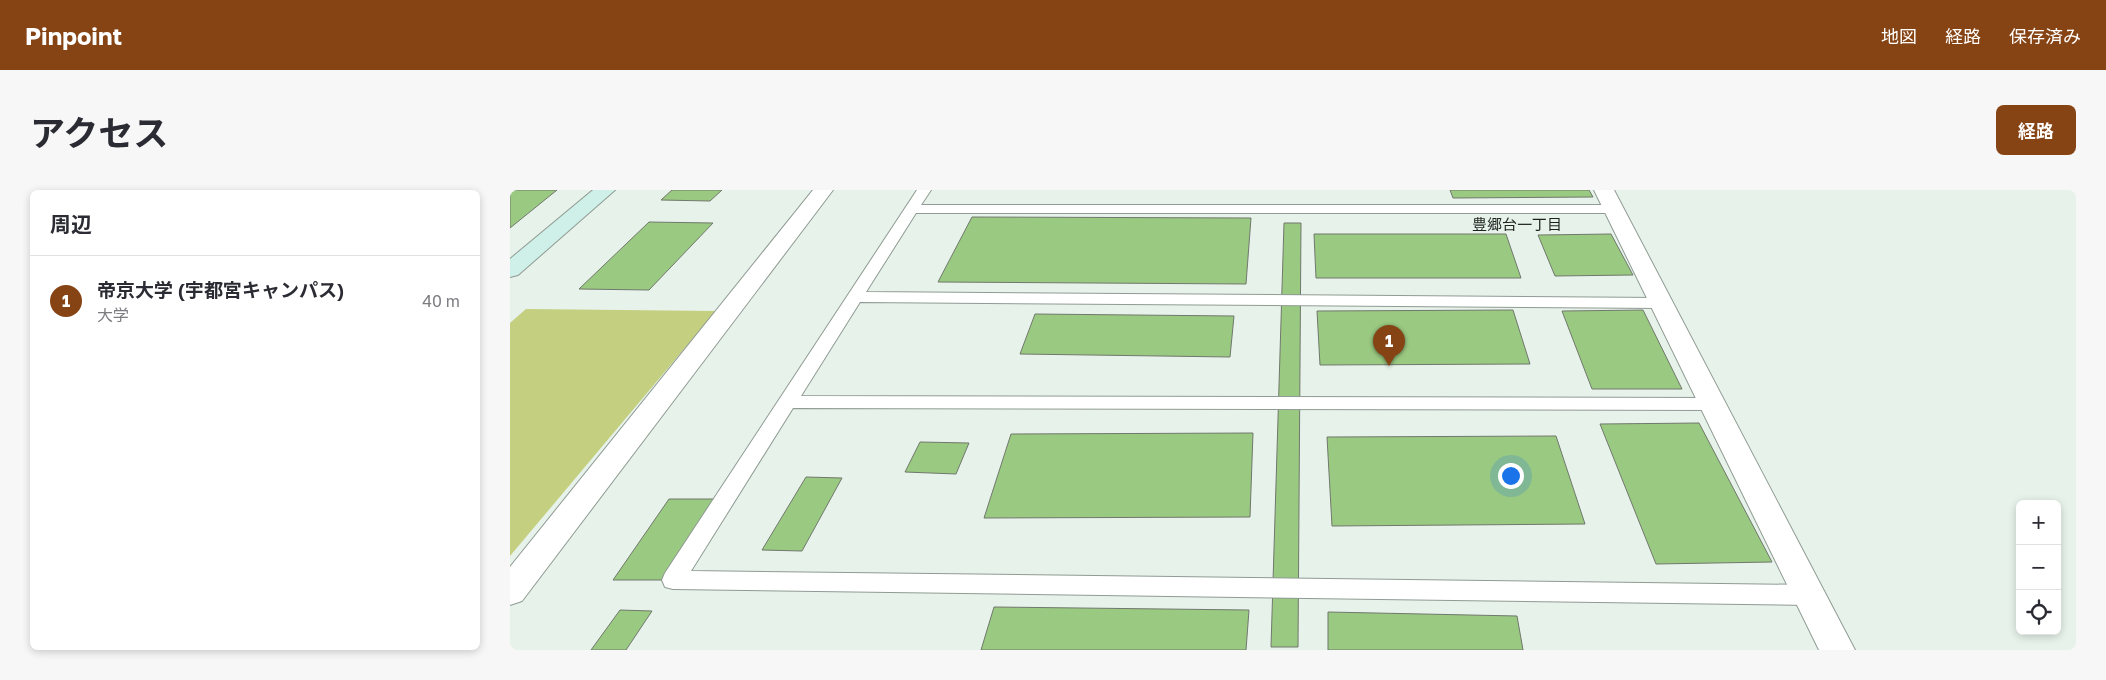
<!DOCTYPE html>
<html lang="ja">
<meta charset="utf-8">
<style>
body{margin:0;font-family:"Golos Text","Noto Sans JP",sans-serif;background:#f7f7f7;color:#2b2b33}
.controls{position:absolute;right:15px;bottom:15px;display:grid;overflow:hidden;border-radius:8px;box-shadow:0 2px 8px #0003}
.controls button{width:45px;height:45px;display:grid;place-items:center;padding:0;border:0;border-bottom:1px solid #e1e1e2;background:#fff;color:#2b2b33;font:25px sans-serif}
.you{position:absolute;left:1000px;top:285px;width:18px;height:18px;margin:-12px;border:4px solid #fff;border-radius:50%;background:#1a73e8;box-shadow:0 0 0 8px #1a73e833}
.badge{display:grid;place-items:center;width:32px;height:32px;border-radius:50%;background:#864314;color:#fff;font-size:16px;font-weight:700}
.pin{position:absolute;translate:-50% -41px;filter:drop-shadow(0 1px 2px #0008)}
.pin::after{content:'';position:absolute;top:26px;width:18px;height:15px;background:inherit;clip-path:polygon(0 0,100% 0,50% 100%)}
.list{margin:0;padding:0;list-style:none}
h2{display:flex;justify-content:space-between;align-items:center;height:65px;margin:0;padding:0 20px;font-size:21px}
h2 small{font-size:16px;font-weight:400;color:#7c7c81}
.list li{display:grid;grid-template-columns:32px 1fr auto;gap:15px;align-items:center;box-sizing:border-box;height:90px;padding:0 20px;border-top:1px solid #e1e1e2}
.list b{display:block;font-size:19px;white-space:nowrap}
.list p{margin:0;font-size:16px;white-space:nowrap;color:#7c7c81}
.list em{font-size:16px;font-style:normal;color:#7c7c81}
.icon{flex:none;width:28px;height:28px;fill:none;stroke:currentColor;stroke-width:2;stroke-linecap:round;stroke-linejoin:round}
.map{position:relative;flex:none;width:1566px;height:460px;overflow:hidden;border-radius:8px}
header{display:flex;align-items:center;gap:30px;box-sizing:border-box;height:70px;padding:0 25px;background:#864314;color:#fff}
header strong{font-size:24px}
nav{display:flex;gap:28px;margin-inline-start:auto;font-size:18px}
.intro{display:flex;align-items:center;justify-content:space-between;box-sizing:border-box;height:120px;padding:0 30px}
h1{margin:0;font-size:35px}
.button{padding:12px 22px;border-radius:8px;background:#864314;color:#fff;font-size:18px;font-weight:700}
main{display:flex;gap:30px;padding:0 30px}
aside{flex:1;background:#fff;border-radius:8px;box-shadow:0 2px 8px #0003}
.map>svg:first-child{display:block}
</style>
<header>
<strong>Pinpoint</strong>
<nav><a>地図</a><a>経路</a><a>保存済み</a></nav>
</header>
<div class="intro"><h1>アクセス</h1><a class="button">経路</a></div>
<main>
<aside>
<h2>周辺<small></small></h2>
<ul class="list">
<li><span class="badge">1</span><div><b>帝京大学 (宇都宮キャンパス)</b><p>大学</p></div><em>40 m</em></li>
</ul>
</aside>
<div class="map">
<svg width="1566" height="460" viewBox="0 0 1566 460">
<rect width="100%" height="100%" fill="#e6f2ea"/>
<path fill="#c5cf80" d="M16,119L206,121L0,366V133Z"/>
<path fill="#9ac981" stroke="#71786d" d="M0,0H47L0,38Z
M162,0H212L200,11L151,10Z
M940,0H1079L1083,7L943,8Z
M462,27L741,28L736,94L428,92Z
M139,32L203,33L139,100L69,99Z
M774,33H791L788,457H761Z
M804,44H996L1011,88H806Z
M1101,44L1123,85L1045,86L1028,45Z
M1003,120L1020,174L810,175L807,121Z
M1133,120L1172,199H1082L1052,121Z
M525,124L724,126L720,167L510,164Z
M1189,233L1262,372L1146,374L1090,234Z
M743,243L740,327L474,328L501,244Z
M1046,246L1075,334L822,336L817,247Z
M410,252L459,253L446,284L395,282Z
M296,287L332,288L292,361L252,360Z
M159,309H206L155,390H103Z
M484,417L739,420L736,460H471Z
M110,420L142,421L116,460H81Z
M818,422L1007,426L1013,460H818Z"/>
<g fill="none" stroke-linecap="round" stroke-linejoin="round">
<defs>
<path id="lane" d="M407,0H421L411,15H1103L1110,19L1103,23H406L356,102L1151,108L1159,113L1151,118L350,112L291,206L1202,208L1209,210L1211,214L1209,218L1202,220L283,218L181,381L1299,395L1307,398L1310,405L1307,412L1299,415L163,399L155,397L152,390L155,383Z"/>
<path id="street" d="M303,0H323L12,411L0,415V377Z
M1084,0H1104L1345,460H1309Z"/>
<path id="secondary" d="M83,0H105L8,85L0,87V69Z"/>
</defs>
<use href="#lane" stroke="#8f9b93" stroke-width="2"/>
<use href="#street" stroke="#8f9b93" stroke-width="2"/>
<use href="#secondary" stroke="#8f9b93" stroke-width="2"/>
<use href="#lane" fill="#fff" fill-rule="evenodd"/>
<use href="#street" fill="#fff" fill-rule="evenodd"/>
<use href="#secondary" fill="#cff0e9" fill-rule="evenodd"/>
</g>
<g text-anchor="middle" stroke-width="4" stroke-linejoin="round" paint-order="stroke">
<g font-size="15" fill="#1e221f" stroke="#e6f2ea">
<text x="1007" y="40">豊郷台一丁目</text>
</g>
</g>
</svg>
<div class="controls">
<button>+</button>
<button>−</button>
<button><svg class="icon" aria-label="locate" viewBox="0 0 24 24"><circle cx="12" cy="12" r="6"/><path d="M12 2v4M12 18v4M2 12h4M18 12h4"/></svg></button>
</div>
<div class="you"></div>
<div class="pin badge" style="left:879px;top:176px">1</div>
</div>
</main>
